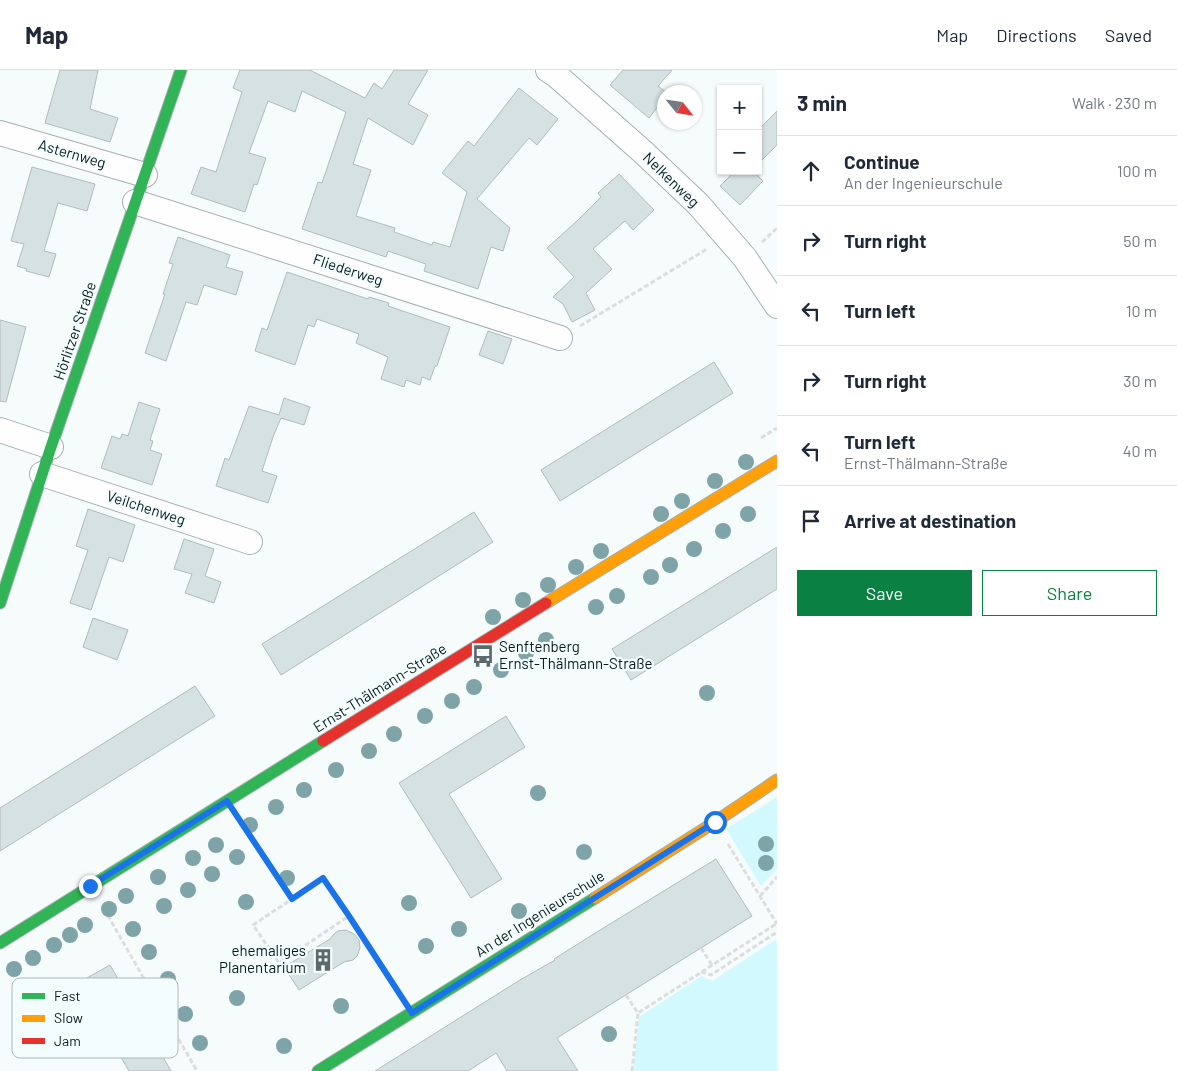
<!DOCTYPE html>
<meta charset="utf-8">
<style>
body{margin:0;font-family:Barlow,sans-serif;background:#f6f6f7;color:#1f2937}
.controls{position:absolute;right:15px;top:15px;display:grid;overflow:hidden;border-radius:0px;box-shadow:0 1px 4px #0004}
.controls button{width:45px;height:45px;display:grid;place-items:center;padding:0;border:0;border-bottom:1px solid #e0e1e3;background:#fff;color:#1f2937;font:25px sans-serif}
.compass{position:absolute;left:657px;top:15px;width:45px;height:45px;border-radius:50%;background:#fff;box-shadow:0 1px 4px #0004;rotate:120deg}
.stop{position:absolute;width:15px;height:15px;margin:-11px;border:4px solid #1a73e8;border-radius:50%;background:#fff}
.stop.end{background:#1a73e8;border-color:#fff;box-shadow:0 1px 5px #0008}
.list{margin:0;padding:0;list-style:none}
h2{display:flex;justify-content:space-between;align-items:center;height:65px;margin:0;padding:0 20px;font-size:21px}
h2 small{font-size:16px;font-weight:400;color:#747a83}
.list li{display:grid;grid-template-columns:32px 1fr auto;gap:15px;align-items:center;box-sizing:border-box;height:70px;padding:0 20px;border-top:1px solid #e0e1e3}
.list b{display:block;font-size:19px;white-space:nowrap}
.list p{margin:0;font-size:16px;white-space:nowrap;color:#747a83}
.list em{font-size:16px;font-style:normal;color:#747a83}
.actions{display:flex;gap:10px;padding:15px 20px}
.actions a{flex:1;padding:11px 0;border:1px solid #0b8043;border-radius:0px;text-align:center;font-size:18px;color:#0b8043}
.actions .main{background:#0b8043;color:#fff}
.icon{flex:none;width:28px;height:28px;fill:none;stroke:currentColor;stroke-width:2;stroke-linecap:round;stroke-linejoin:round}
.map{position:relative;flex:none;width:777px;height:1001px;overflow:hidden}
header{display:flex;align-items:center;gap:30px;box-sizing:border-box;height:70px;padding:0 25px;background:#fff;border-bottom:1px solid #e0e1e3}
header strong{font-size:24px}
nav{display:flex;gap:28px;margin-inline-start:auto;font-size:18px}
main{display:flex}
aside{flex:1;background:#fff}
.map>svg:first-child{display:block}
</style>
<header>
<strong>Map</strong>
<nav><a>Map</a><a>Directions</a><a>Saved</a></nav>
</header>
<main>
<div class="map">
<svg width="777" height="1001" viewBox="0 0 777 1001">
<rect width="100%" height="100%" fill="#f6fbfc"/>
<path fill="#d2f9fd" d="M777,727V799L761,816L726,759Z
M775,870L777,872V1001H633L639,947L702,906L712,911Z"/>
<path fill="#d6e1e2" stroke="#b1bcbd" d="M60,0H98L90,39L118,48L110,72L45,53Z
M240,0H310L365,28L374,13L382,19L394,0H428L408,34L428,45L413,75L368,48L353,94L371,100L356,146L395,158L394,162L432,175L433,172L450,177L467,122L442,103L468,71L474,76L519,18L558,49L537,75L529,68L477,129L510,158L503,181L491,177L478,219L424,201L426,194L388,181L386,187L302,159L318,112L322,113L346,42L302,21L295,42L268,31L249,83L266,88L257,115L254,114L245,142L191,124L201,97L216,102L242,22L233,18Z
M623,0H672L658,16L666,22H664V29L649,48L610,15Z
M777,41V75L758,94V60Z
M32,97L95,114L87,141L58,133L44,181L56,184L49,207L26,201L27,199L17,196L24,174L11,171Z
M735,101H753L763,111L740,135L720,116Z
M619,104L654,140L633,160L625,151L593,179L612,199L586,223L595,240L572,252L563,234L553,227L574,207L547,178L578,150L601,127L598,123Z
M178,167L230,185L226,197L243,202L236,225L204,215L197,235L186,232L166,291L145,283L165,224H163L173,194L169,193Z
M287,202L368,229L369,227L389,233L388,236L450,257L437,296H435L430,310L422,307L420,315L406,310L404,317L381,309L388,287L356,273L359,264L317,249L314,257L308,255L295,295L255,281L262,258L267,260Z
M0,250L26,257L6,332L0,331Z
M488,261L512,269L503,294L479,285Z
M714,292L733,323L560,431L541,400Z
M284,328L310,337L304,355L281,348L273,367L262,401L277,406L268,433L216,416L225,388L229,390L249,336L279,345Z
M139,332L160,339L150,370L153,371L150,380L162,384L152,415L101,398L112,366L120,369L122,364L128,366Z
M88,439L135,455L123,492L109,487L91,540L70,533L88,480L76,476Z
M474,442L493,472L281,605L262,574Z
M184,469L214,479L205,506L221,512L214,533L185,523L192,504L174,499Z
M777,477V519L631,610L612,579Z
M93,548L128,560L117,590L83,577Z
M195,616L215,646L0,781V738Z
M506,646L525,677L449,724L502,809L471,828L399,713Z
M716,789L752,846L557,968L578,1001H507L496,983L468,1001H375L520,910L555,890L554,889L605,857Z
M346,860L354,864L359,870L360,878L357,886L353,890L344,892L299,920L284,897L330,869L334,864L338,861Z
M110,895L171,1001H129L78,913Z"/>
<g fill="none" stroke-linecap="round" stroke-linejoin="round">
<defs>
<path id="street" d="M548,0L556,5L643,82L698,134L745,188L777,236
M0,63L145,105
M135,132L560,268
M0,360L51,377
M42,404L250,472"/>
<path id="fast" d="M0,533L51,377L181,0
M0,873L323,671
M318,1001L595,828"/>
<path id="slow" d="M546,533L777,391
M595,828L715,752L777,710"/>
<path id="jam" d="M323,671L546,533"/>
</defs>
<use href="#street" stroke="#a5b0b1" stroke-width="26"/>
<use href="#fast" stroke="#a5b0b1" stroke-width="13"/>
<use href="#slow" stroke="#a5b0b1" stroke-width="13"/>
<use href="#jam" stroke="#a5b0b1" stroke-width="13"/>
<path stroke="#dcdede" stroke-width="3" stroke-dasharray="5 2.5" stroke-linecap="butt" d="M762,172L777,158
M580,256L707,179
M761,368L777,358
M241,752L292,829L323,807L349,846L279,893L253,855L292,829
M728,774L777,854
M760,826L777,807
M104,839L197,1001
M349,846L398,923
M701,878L712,895
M701,902L711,905L777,862
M626,925L638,943L776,854
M632,1001L638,943"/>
<use href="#street" stroke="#fefeff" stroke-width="24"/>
<use href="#fast" stroke="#30b455" stroke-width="11"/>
<use href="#slow" stroke="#ff9f0a" stroke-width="11"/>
<use href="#jam" stroke="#e5322d" stroke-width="11"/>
</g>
<g fill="#7fa4a7">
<circle cx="746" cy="392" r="8"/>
<circle cx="715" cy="411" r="8"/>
<circle cx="682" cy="431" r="8"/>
<circle cx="661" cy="444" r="8"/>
<circle cx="748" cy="444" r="8"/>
<circle cx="723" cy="461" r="8"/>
<circle cx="694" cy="479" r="8"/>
<circle cx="601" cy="481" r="8"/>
<circle cx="670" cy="495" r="8"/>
<circle cx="576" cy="497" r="8"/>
<circle cx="651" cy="507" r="8"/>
<circle cx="548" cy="515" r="8"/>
<circle cx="617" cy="526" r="8"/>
<circle cx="523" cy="530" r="8"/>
<circle cx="596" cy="537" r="8"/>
<circle cx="493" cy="547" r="8"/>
<circle cx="546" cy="570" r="8"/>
<circle cx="526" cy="583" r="8"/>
<circle cx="501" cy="600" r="8"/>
<circle cx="474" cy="617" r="8"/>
<circle cx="707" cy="623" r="8"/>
<circle cx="452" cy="631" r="8"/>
<circle cx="425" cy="646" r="8"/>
<circle cx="394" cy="664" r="8"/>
<circle cx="369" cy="681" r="8"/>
<circle cx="336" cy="700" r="8"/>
<circle cx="304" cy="720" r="8"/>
<circle cx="538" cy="723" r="8"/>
<circle cx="276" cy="737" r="8"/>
<circle cx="250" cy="755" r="8"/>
<circle cx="766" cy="774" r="8"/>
<circle cx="216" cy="775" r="8"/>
<circle cx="584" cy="782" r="8"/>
<circle cx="237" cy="787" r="8"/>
<circle cx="193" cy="788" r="8"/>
<circle cx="766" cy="793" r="8"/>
<circle cx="212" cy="804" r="8"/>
<circle cx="158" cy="807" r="8"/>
<circle cx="287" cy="808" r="8"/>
<circle cx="188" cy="820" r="8"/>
<circle cx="126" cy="826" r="8"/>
<circle cx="246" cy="832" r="8"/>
<circle cx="409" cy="833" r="8"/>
<circle cx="164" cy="836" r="8"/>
<circle cx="109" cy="839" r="8"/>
<circle cx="519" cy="841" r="8"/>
<circle cx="85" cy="855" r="8"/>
<circle cx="133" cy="859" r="8"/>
<circle cx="459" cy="859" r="8"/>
<circle cx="70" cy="865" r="8"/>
<circle cx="54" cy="875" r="8"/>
<circle cx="426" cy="876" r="8"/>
<circle cx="149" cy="882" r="8"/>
<circle cx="33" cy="888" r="8"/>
<circle cx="14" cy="899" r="8"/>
<circle cx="168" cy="909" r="8"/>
<circle cx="237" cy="928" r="8"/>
<circle cx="341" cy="936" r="8"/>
<circle cx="185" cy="944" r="8"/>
<circle cx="609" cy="964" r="8"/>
<circle cx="200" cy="973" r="8"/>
<circle cx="284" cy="976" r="8"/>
</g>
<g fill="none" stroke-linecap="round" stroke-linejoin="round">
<path stroke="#1a73e8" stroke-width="6" d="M90,816L227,731L292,829L323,808L349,846L412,943L715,752"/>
</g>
<defs>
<symbol id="bus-bare" viewBox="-9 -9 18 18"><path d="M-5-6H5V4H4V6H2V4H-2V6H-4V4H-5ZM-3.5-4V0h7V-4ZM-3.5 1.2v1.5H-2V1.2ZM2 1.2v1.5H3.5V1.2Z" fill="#5c696a" stroke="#f4fdfe" stroke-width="2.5" paint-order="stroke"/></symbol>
<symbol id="building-bare" viewBox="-9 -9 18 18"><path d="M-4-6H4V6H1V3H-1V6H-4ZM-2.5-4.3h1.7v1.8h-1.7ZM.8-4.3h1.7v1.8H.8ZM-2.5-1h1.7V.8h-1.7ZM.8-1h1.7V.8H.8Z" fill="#5c696a" stroke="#f4fdfe" stroke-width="2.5" paint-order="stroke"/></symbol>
</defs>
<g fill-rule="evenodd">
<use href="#bus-bare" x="467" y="570" width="32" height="32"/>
<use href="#building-bare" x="307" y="874" width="32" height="32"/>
</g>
<g text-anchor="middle" stroke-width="4.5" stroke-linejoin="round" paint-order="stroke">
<g font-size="15" fill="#091a1c" stroke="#f4fdfe">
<text transform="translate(72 84) rotate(16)" y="5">Asternweg</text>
<text transform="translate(671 110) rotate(44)" y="5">Nelkenweg</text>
<text transform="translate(348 200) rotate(18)" y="5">Fliederweg</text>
<text transform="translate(75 261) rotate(-71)" y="5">Hörlitzer Straße</text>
<text transform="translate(146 438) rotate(18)" y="5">Veilchenweg</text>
<text transform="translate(380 618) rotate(-32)" y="5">Ernst-Thälmann-Straße</text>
<text transform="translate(540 844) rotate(-32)" y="5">An der Ingenieurschule</text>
</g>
<g font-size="15" fill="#091a1c" stroke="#f4fdfe" text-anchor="start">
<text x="499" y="582">Senftenberg<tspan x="499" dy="17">Ernst-Thälmann-Straße</tspan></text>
<text x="306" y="886" text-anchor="end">ehemaliges<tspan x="306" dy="17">Planentarium</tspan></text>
</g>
</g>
<rect x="12" y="908" width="166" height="80" rx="8" fill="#f4fdfe" stroke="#aeb9ba" stroke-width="1"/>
<rect x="22" y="923" width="23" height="6" fill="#30b455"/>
<rect x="22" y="945" width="23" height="7" fill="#ff9f0a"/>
<rect x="22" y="968" width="23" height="6" fill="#e5322d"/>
<g font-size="14" fill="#091a1c">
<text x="54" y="931">Fast</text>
<text x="54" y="953">Slow</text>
<text x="54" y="976">Jam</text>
</g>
</svg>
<div class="controls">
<button>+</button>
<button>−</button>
</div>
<svg class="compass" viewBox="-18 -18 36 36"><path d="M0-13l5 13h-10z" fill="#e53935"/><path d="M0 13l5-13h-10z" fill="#747a83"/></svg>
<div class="stop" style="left:715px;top:752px"></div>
<div class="stop end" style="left:90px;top:816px"></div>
</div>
<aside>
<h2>3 min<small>Walk · 230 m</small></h2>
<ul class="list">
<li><svg class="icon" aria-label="ahead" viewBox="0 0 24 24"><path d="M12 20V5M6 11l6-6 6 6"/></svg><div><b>Continue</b><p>An der Ingenieurschule</p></div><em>100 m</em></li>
<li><svg class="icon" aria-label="right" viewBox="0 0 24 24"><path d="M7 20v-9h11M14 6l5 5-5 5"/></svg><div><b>Turn right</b></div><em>50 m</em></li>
<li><svg class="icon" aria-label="left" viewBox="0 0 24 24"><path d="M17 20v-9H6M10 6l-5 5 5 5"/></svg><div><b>Turn left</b></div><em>10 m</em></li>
<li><svg class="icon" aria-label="right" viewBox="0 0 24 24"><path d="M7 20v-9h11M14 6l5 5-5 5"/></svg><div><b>Turn right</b></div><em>30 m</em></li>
<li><svg class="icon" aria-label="left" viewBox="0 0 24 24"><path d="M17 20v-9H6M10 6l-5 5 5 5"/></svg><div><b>Turn left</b><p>Ernst-Thälmann-Straße</p></div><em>40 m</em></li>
<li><svg class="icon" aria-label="arrive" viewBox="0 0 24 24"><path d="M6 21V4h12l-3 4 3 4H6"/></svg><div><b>Arrive at destination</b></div></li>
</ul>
<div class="actions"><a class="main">Save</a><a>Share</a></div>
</aside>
</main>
